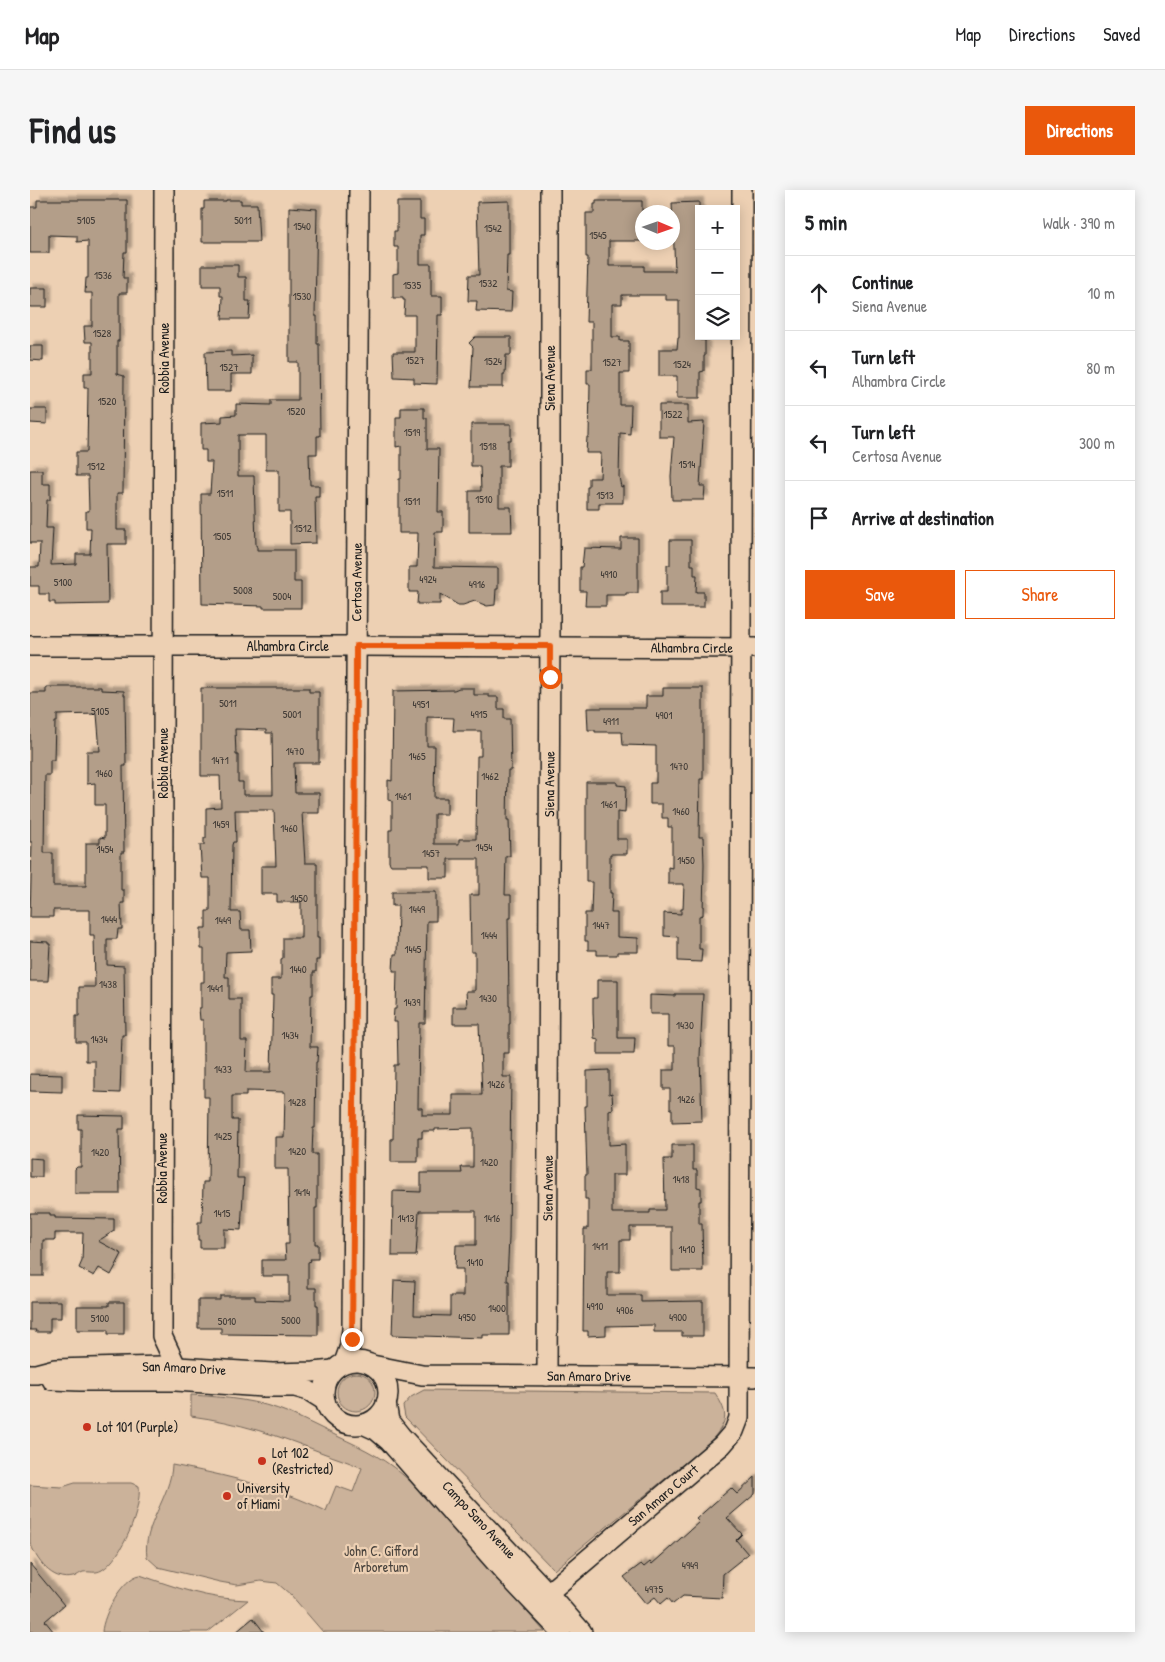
<!DOCTYPE html>
<meta charset="utf-8">
<style>
body{margin:0;font-family:"Patrick Hand",sans-serif;background:#f6f6f6;color:#202124}
.controls{position:absolute;right:15px;top:15px;display:grid;overflow:hidden;border-radius:0px;box-shadow:0 2px 12px #0003}
.controls button{width:45px;height:45px;display:grid;place-items:center;padding:0;border:0;border-bottom:1px solid #e0e0e0;background:#fff;color:#202124;font:25px sans-serif}
.compass{position:absolute;left:605px;top:15px;width:45px;height:45px;border-radius:50%;background:#fff;box-shadow:0 2px 12px #0003;rotate:92deg}
.stop{position:absolute;width:15px;height:15px;margin:-11px;border:4px solid #ea580c;border-radius:50%;background:#fff}
.stop.end{background:#ea580c;border-color:#fff;box-shadow:0 1px 5px #0008}
.list{margin:0;padding:0;list-style:none}
h2{display:flex;justify-content:space-between;align-items:center;height:65px;margin:0;padding:0 20px;font-size:21px}
h2 small{font-size:16px;font-weight:400;color:#757577}
.list li{display:grid;grid-template-columns:32px 1fr auto;gap:15px;align-items:center;box-sizing:border-box;height:75px;padding:0 20px;border-top:1px solid #e0e0e0}
.list b{display:block;font-size:19px;white-space:nowrap}
.list p{margin:0;font-size:16px;white-space:nowrap;color:#757577}
.list em{font-size:16px;font-style:normal;color:#757577}
.actions{display:flex;gap:10px;padding:15px 20px}
.actions a{flex:1;padding:11px 0;border:1px solid #ea580c;border-radius:0px;text-align:center;font-size:18px;color:#ea580c}
.actions .main{background:#ea580c;color:#fff}
.icon{flex:none;width:28px;height:28px;fill:none;stroke:currentColor;stroke-width:2;stroke-linecap:round;stroke-linejoin:round}
.map{position:relative;flex:none;width:725px;height:1442px;overflow:hidden;border-radius:0px}
header{display:flex;align-items:center;gap:30px;box-sizing:border-box;height:70px;padding:0 25px;background:#fff;border-bottom:1px solid #e0e0e0}
header strong{font-size:24px}
nav{display:flex;gap:28px;margin-inline-start:auto;font-size:18px}
.intro{display:flex;align-items:center;justify-content:space-between;box-sizing:border-box;height:120px;padding:0 30px}
h1{margin:0;font-size:35px}
.button{padding:12px 22px;border-radius:0px;background:#ea580c;color:#fff;font-size:18px;font-weight:700}
main{display:flex;gap:30px;padding:0 30px}
aside{flex:1;background:#fff;border-radius:0px;box-shadow:0 2px 12px #0003}
.map>svg:first-child{display:block}
</style>
<header>
<strong>Map</strong>
<nav><a>Map</a><a>Directions</a><a>Saved</a></nav>
</header>
<div class="intro"><h1>Find us</h1><a class="button">Directions</a></div>
<main>
<div class="map">
<svg width="725" height="1442" viewBox="0 0 725 1442">
<defs>
<filter id="shadow"><feDropShadow dx="4.5" dy="-4.5" stdDeviation="1" flood-color="#0004"/></filter>
</defs>
<rect width="100%" height="100%" fill="#edd0b3"/>
<filter id="ink" filterUnits="userSpaceOnUse"><feTurbulence type="fractalNoise" baseFrequency=".02" numOctaves="2"/><feDisplacementMap in="SourceGraphic" scale="10" xChannelSelector="R" yChannelSelector="G"/><feConvolveMatrix kernelMatrix="1 2 1 2 8 2 1 2 1" color-interpolation-filters="sRGB"/></filter>
<g filter="url(#ink)">
<path fill="#cbb29a" stroke="#74675b" d="M307 1202a19 19 0 1 1 38 0a19 19 0 1 1-38 0Z
M394,1200L685,1203C700,1226 697,1232 680,1252L524,1380L375,1227L373,1216L381,1207Z
M161,1205C195,1207 228,1210 259,1223C275,1230 291,1238 307,1246C337,1260 356,1269 381,1292L515,1442H293L261,1405L247,1393L231,1391L207,1395L190,1392L128,1377L117,1367C112,1336 141,1307 142,1275C195,1285 247,1297 296,1321L306,1296L323,1302L332,1278C320,1272 306,1268 293,1263C250,1246 207,1232 161,1226Z
M45,1293H101L109,1296C112,1319 92,1368 72,1380C65,1384 60,1381 53,1382C50,1383 47,1386 43,1387C22,1392 6,1370 0,1352C0,1342 0,1308 0,1295L32,1297Z
M110,1385C148,1398 176,1409 218,1410L178,1442H72C73,1425 92,1388 110,1385Z"/>
<path fill="#b39e89" stroke="#1c1c1c" fill-rule="evenodd" filter="url(#shadow)" d="M7,10H97V62H94L93,88H97V103H89V151H87V184L94,186L93,303H87V340H96V354H77L78,414L25,415V412H19V404H9V396H0V377H9L10,353H0V280H12V294H20V310H17L16,338H23L21,375L46,374V364H60L61,338H56V321H59L58,286H46V262H57L58,198H54V183H62V152H55L54,136H62V103H55L56,88H58V51L47,52V46L19,45V63H0V17H7Z
M196,10H211V14H227L229,52H172V19H174V11H196Z
M479,11V65H477L476,101L482,102L481,122L446,121L447,111H438L439,85H449L447,12Z
M566,11H612V51H579V76H614V81H645L642,13L669,12V148L670,150H675V166H674V181L670,182V208H647V186H629V159H647L648,148H649V110H636V105H592V114H582V147H590V151H599V183H590V215H601L600,244L590,243L589,287L591,297L593,296V313H569V319H557V297H559V288H570L571,263H556L557,247H559L560,194H557V179H562V132H556L558,67H556V23H564V14H566Z
M367,12H390V29H394V45H390V74H401V106H412V125H408L407,194L384,193V188L364,187L363,162H385V125H374L375,110H373V108H363V84L368,83V57H364V41H367Z
M259,17L287,19L285,126H287V154H289L290,246H287V264H279L280,295H289V307H285L286,353L260,354V322H249V280H236V245H208V286H224L226,356H227V360H264V392H271V418H233V416L172,414L171,304H180L182,272H176V260H171V233L192,232V226L206,225V214L241,215V210H268V172H259Z
M172,75H208V87H216V111H220L219,129H192L193,106H190V96H172Z
M0,98H17V117H0Z
M445,147H481V165H476L475,184H473V197H441L443,157L439,153Z
M0,156H13V171L0,170Z
M201,161V166L222,165V184H201V201H176L175,162Z
M629,215H658V233L674,232L670,296H675L674,310H642L641,286L644,247H629Z
M371,218H394V228H397V259H409L408,322H413V342H405L404,377L468,378V399H466L465,415L457,416L445,411L433,415H428L410,404V414H387L388,402H379V377H387L388,343H369V289H371V256L366,257V227H371Z
M0,219H17V234L0,233Z
M441,234H481V250H478V276H469V317H481L482,342H439V301H451L450,276H441Z
M591,348H608V403H596V405H576V416H555L556,401H550V377H552L554,358L591,359Z
M640,350H661V375H664V385H667L666,402H674V417H630V402H637V375H640Z
M16,497H71V500L94,501V505H95L96,576H93L94,662H91V700H94V713H91L92,739H88L87,749H77V775L94,776L95,845H92L90,903L65,902V871H56V852H46V826H49V797H65L64,745H60V720H23V727H0L2,652H0V503H16ZM67,524L70,561H57V594L65,593V615H75V648L70,647V653H56V696H23V663H14L15,585H20V570H24L25,532H27V525Z
M171,498H279V502H289V573H264L265,603H289V623H272L275,673H287V748H289V770H286V782H283V805H281L280,857H288L287,872H286L285,938H283L282,964H287V1018H285V1054H288V1069H280L281,1071L278,1072V1098H286V1115H288V1145L191,1144V1138H168V1110H190V1106H225V1110L259,1111V1086H232V1070H256L255,1054H259L258,979H245V947H254L255,902L216,901V906H202V930H208L207,988H214L211,1040L194,1039V1058H170V1050H168V1032H172L173,992H178L179,907H174V864H173V830H170L169,818H171V792H174V759H171V738H176V721H180V688H172L170,655H174V648H176V618L191,617L190,586H171ZM205,539L236,540V543H242L243,605H213V592H208V565H206ZM205,620H244L246,676H231V704H247V712H271V748H253V768L251,769V789H241V805H243L241,882H216L217,851H211V809H199V787H195L196,762L221,761L220,740H211L210,722H201L202,655L203,652H206Z
M429,498H444V505H459V507H468V519H474V529H480L481,580H478L477,630H479L480,666H476L475,705H481V728H478L479,815H480V834H479V863H473V887H481L479,1048L477,1091H479V1145H453V1148L362,1145L364,1090L385,1091L384,1125L420,1126V1106H433V1079H425L426,1055H446V1021H389L386,1066H362L363,1001L391,1002V983H432L431,977H443V938L405,939V941H392V948H388V972H361V949H363L364,875H368L367,832H363L364,819H366L367,781H363L364,764H367L368,716H362V702H406V731H397L395,833H389L388,918H392V925H423V905H452L449,834H423V817H437L436,801H445V762H441L440,705H449V669H418V688H399V675H361L359,672V640H362V611L358,610V590L362,591L363,501L424,500ZM397,527L424,528L423,541H451V566H447L446,649H429V654H404V624H417V608H404L405,556H397Z
M633,498H673V589H670L669,647H673L674,674L673,725L669,726V759H672L671,772L648,771V747L634,746V723L651,724V719H653L654,694H638V677L642,678V637H638V628H632V614H620V593H626V556L593,555L592,542H565V540H558L557,518H616V506H633Z
M556,592H587V595L596,596L595,623L587,622V649H597V664H580V703H582L581,723H587V747L608,748V762H587V765H567V760H558V751H555V723H561L562,692H556Z
M0,751L18,752V754H20L18,791H0Z
M567,790H588V848H605L604,864H568V849L564,848L563,822V808H567Z
M645,804H673L670,866L672,931L642,932V919H640V899H633V880H645V856H638V824H620V805L645,806Z
M579,880V904L582,903L583,919L579,920V955L595,954V985H582V1023H620V1020H635L634,969H642V955H663V980H667V997L671,998V1011H669V1034H672L673,1081H642V1037H600V1050H590V1082H577V1105H611V1112L673,1111V1146H652V1142H624V1135L576,1136V1145L558,1146V1141H553L554,1039H558V1009H555V985H557L555,916H557V881Z
M0,884L32,885V902L0,901Z
M48,925L94,926V939H89L90,1004H45V979L47,977H51V939H48Z
M0,968L12,969V987H0Z
M0,1023H20V1026H25V1028L84,1029V1041L68,1051L92,1064L81,1085L69,1078L64,1086L49,1078L52,1071L53,1043H25V1050H13V1086H0Z
M18,1111H31V1128H20V1142H5L6,1140H0V1112H18Z
M79,1112H94V1144H78V1140H47V1116H79Z
M725,1287V1304L697,1328L712,1344L706,1350L718,1364L693,1384L692,1408L653,1406L643,1414L638,1408L631,1414L625,1407L616,1414L594,1387L611,1374L614,1377L620,1372L622,1374L669,1332L666,1329L701,1298L707,1304Z
M0,1374L34,1415L15,1431L24,1442H0Z
M223,1428L234,1442H206Z"/>
<g fill="none" stroke-linecap="round" stroke-linejoin="round">
<defs>
<g id="minor">
<path d="M134,0L132,1146L146,1176"/>
<path id="s1" d="M0,456H325L725,458"/>
<circle cx="326" cy="1203" r="32"/>
<path id="s2" d="M314,1173L320,1156L322,1139L329,0"/>
<path id="s3" d="M342,1175L392,1185L725,1187"/>
<path id="s4" d="M0,1184H6L25,1179L132,1176L243,1183L283,1182L303,1180"/>
<path id="s5" d="M517,1186L520,427V0"/>
<path d="M22,1190L50,1191H146L234,1197H265L279,1201L295,1211"/>
<path id="s6" d="M356,1213L359,1231L371,1246L518,1403L552,1442"/>
<path d="M333,1234L346,1240L359,1251L475,1383L531,1442"/>
<path id="s7" d="M518,1403L692,1255L704,1241L709,1228L712,0"/>
</g>
</defs>
<use href="#minor" stroke="#1c1c1c" stroke-width="22"/>
<use href="#minor" stroke="#edd0b3" stroke-width="19"/>
</g>
</g>
<g fill="none" stroke-linecap="round" stroke-linejoin="round" filter="url(#ink)">
<path stroke="#ea580c" stroke-width="6" d="M322,1149L325,799L326,456H520V487"/>
</g>
<g fill="#c8321e" stroke="#edd0b3" stroke-width="2">
<circle cx="57" cy="1237" r="5"/>
<circle cx="232" cy="1271" r="5"/>
<circle cx="197" cy="1306" r="5"/>
</g>
<g text-anchor="middle" stroke-width="4.5" stroke-linejoin="round" paint-order="stroke">
<g font-size="11" fill="#423c37">
<text x="56" y="34">5105</text>
<text x="213" y="34">5011</text>
<text x="272" y="40">1540</text>
<text x="463" y="42">1542</text>
<text x="568" y="49">1545</text>
<text x="73" y="89">1536</text>
<text x="458" y="97">1532</text>
<text x="382" y="99">1535</text>
<text x="272" y="110">1530</text>
<text x="72" y="147">1528</text>
<text x="385" y="174">1527</text>
<text x="463" y="175">1524</text>
<text x="582" y="176">1527</text>
<text x="652" y="178">1524</text>
<text x="199" y="181">1527</text>
<text x="77" y="215">1520</text>
<text x="266" y="225">1520</text>
<text x="643" y="228">1522</text>
<text x="382" y="246">1519</text>
<text x="458" y="260">1518</text>
<text x="657" y="278">1514</text>
<text x="66" y="280">1512</text>
<text x="195" y="307">1511</text>
<text x="575" y="309">1513</text>
<text x="454" y="313">1510</text>
<text x="382" y="315">1511</text>
<text x="273" y="342">1512</text>
<text x="192" y="350">1505</text>
<text x="579" y="388">4910</text>
<text x="398" y="393">4924</text>
<text x="33" y="396">5100</text>
<text x="447" y="398">4916</text>
<text x="213" y="404">5008</text>
<text x="252" y="410">5004</text>
<text x="198" y="517">5011</text>
<text x="391" y="518">4951</text>
<text x="70" y="525">5105</text>
<text x="262" y="528">5001</text>
<text x="449" y="528">4915</text>
<text x="634" y="529">4901</text>
<text x="581" y="535">4911</text>
<text x="265" y="565">1470</text>
<text x="387" y="570">1465</text>
<text x="190" y="574">1471</text>
<text x="649" y="580">1470</text>
<text x="74" y="587">1460</text>
<text x="460" y="590">1462</text>
<text x="373" y="610">1461</text>
<text x="579" y="618">1461</text>
<text x="651" y="625">1460</text>
<text x="191" y="638">1459</text>
<text x="259" y="642">1460</text>
<text x="454" y="661">1454</text>
<text x="75" y="663">1454</text>
<text x="401" y="667">1457</text>
<text x="656" y="674">1450</text>
<text x="269" y="712">1450</text>
<text x="387" y="723">1449</text>
<text x="79" y="733">1444</text>
<text x="193" y="734">1449</text>
<text x="571" y="739">1447</text>
<text x="459" y="749">1444</text>
<text x="383" y="763">1445</text>
<text x="268" y="783">1440</text>
<text x="78" y="798">1438</text>
<text x="185" y="802">1441</text>
<text x="458" y="812">1430</text>
<text x="382" y="816">1439</text>
<text x="655" y="839">1430</text>
<text x="260" y="849">1434</text>
<text x="69" y="853">1434</text>
<text x="193" y="883">1433</text>
<text x="466" y="898">1426</text>
<text x="656" y="913">1426</text>
<text x="267" y="916">1428</text>
<text x="193" y="950">1425</text>
<text x="267" y="965">1420</text>
<text x="70" y="966">1420</text>
<text x="459" y="976">1420</text>
<text x="651" y="993">1418</text>
<text x="272" y="1006">1414</text>
<text x="192" y="1027">1415</text>
<text x="376" y="1032">1413</text>
<text x="462" y="1032">1416</text>
<text x="570" y="1060">1411</text>
<text x="657" y="1063">1410</text>
<text x="445" y="1076">1410</text>
<text x="565" y="1120">4910</text>
<text x="467" y="1122">1400</text>
<text x="595" y="1124">4906</text>
<text x="437" y="1131">4950</text>
<text x="648" y="1131">4900</text>
<text x="70" y="1132">5100</text>
<text x="261" y="1134">5000</text>
<text x="197" y="1135">5010</text>
<text x="660" y="1379">4949</text>
<text x="624" y="1403">4975</text>
</g>
<g font-size="14" fill="#1c1c1c" stroke="#edd0b3">
<text transform="translate(134 168) rotate(-90)" y="5">Robbia Avenue</text>
<text transform="translate(520 188) rotate(-90)" y="5">Siena Avenue</text>
<text dy="5" stroke="none"><textPath href="#s2" startOffset="782">Certosa Avenue</textPath></text>
<text dy="5" stroke="none"><textPath href="#s1" startOffset="258">Alhambra Circle</textPath></text>
<text dy="5" stroke="none"><textPath href="#s1" startOffset="662">Alhambra Circle</textPath></text>
<text transform="translate(133 573) rotate(-90)" y="5">Robbia Avenue</text>
<text dy="5" stroke="none"><textPath href="#s5" startOffset="592">Siena Avenue</textPath></text>
<text transform="translate(132 978) rotate(-90)" y="5">Robbia Avenue</text>
<text dy="5" stroke="none"><textPath href="#s5" startOffset="188">Siena Avenue</textPath></text>
<text dy="5" stroke="none"><textPath href="#s4" startOffset="155">San Amaro Drive</textPath></text>
<text dy="5" stroke="none"><textPath href="#s3" startOffset="218">San Amaro Drive</textPath></text>
<text dy="5" stroke="none"><textPath href="#s7" startOffset="151">San Amaro Court</textPath></text>
<text dy="5" stroke="none"><textPath href="#s6" startOffset="152">Campo Sano Avenue</textPath></text>
</g>
<g font-size="14" fill="#1c1c1c" stroke="#edd0b3" text-anchor="start">
<text x="67" y="1242">Lot 101 (Purple)</text>
<text x="242" y="1268">Lot 102<tspan x="242" dy="16">(Restricted)</tspan></text>
<text x="207" y="1303">University<tspan x="207" dy="16">of Miami</tspan></text>
</g>
<g font-size="14" fill="#48423c" stroke="#edd0b3">
<text x="351" y="1366">John C. Gifford<tspan x="351" dy="16">Arboretum</tspan></text>
</g>
</g>
</svg>
<div class="controls">
<button>+</button>
<button>−</button>
<button><svg class="icon" aria-label="layers" viewBox="0 0 24 24"><path d="M12 4l9 5-9 5-9-5zM3 14l9 5 9-5"/></svg></button>
</div>
<svg class="compass" viewBox="-18 -18 36 36"><path d="M0-13l5 13h-10z" fill="#e53935"/><path d="M0 13l5-13h-10z" fill="#757577"/></svg>
<div class="stop" style="left:520px;top:487px"></div>
<div class="stop end" style="left:322px;top:1149px"></div>
</div>
<aside>
<h2>5 min<small>Walk · 390 m</small></h2>
<ul class="list">
<li><svg class="icon" aria-label="ahead" viewBox="0 0 24 24"><path d="M12 20V5M6 11l6-6 6 6"/></svg><div><b>Continue</b><p>Siena Avenue</p></div><em>10 m</em></li>
<li><svg class="icon" aria-label="left" viewBox="0 0 24 24"><path d="M17 20v-9H6M10 6l-5 5 5 5"/></svg><div><b>Turn left</b><p>Alhambra Circle</p></div><em>80 m</em></li>
<li><svg class="icon" aria-label="left" viewBox="0 0 24 24"><path d="M17 20v-9H6M10 6l-5 5 5 5"/></svg><div><b>Turn left</b><p>Certosa Avenue</p></div><em>300 m</em></li>
<li><svg class="icon" aria-label="arrive" viewBox="0 0 24 24"><path d="M6 21V4h12l-3 4 3 4H6"/></svg><div><b>Arrive at destination</b></div></li>
</ul>
<div class="actions"><a class="main">Save</a><a>Share</a></div>
</aside>
</main>
